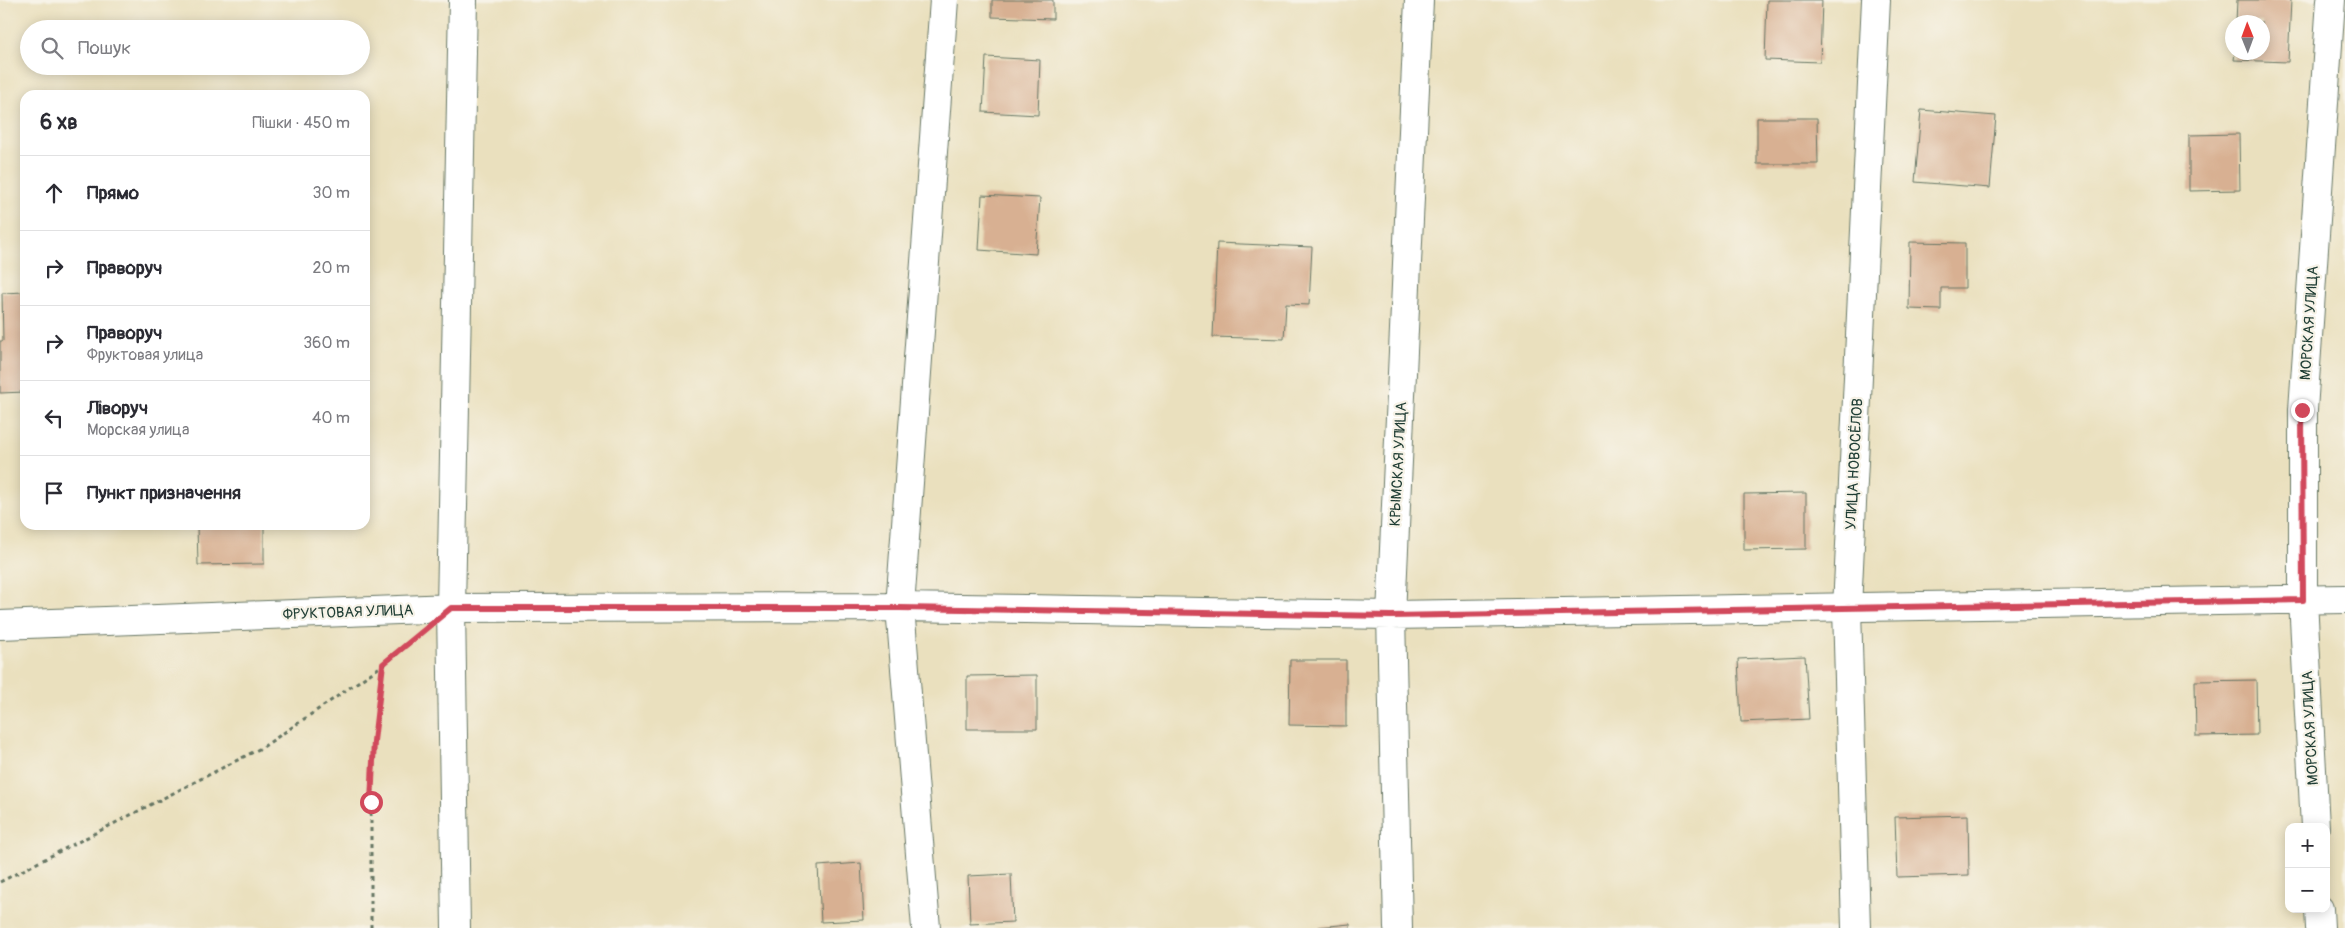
<!DOCTYPE html>
<html lang="uk">
<meta charset="utf-8">
<style>
body{margin:0;font-family:Pangolin,sans-serif;background:#f2f2f3;color:#2b2b33}
.controls{position:absolute;right:15px;bottom:15px;display:grid;overflow:hidden;border-radius:10px;box-shadow:0 2px 12px #0003}
.controls button{width:45px;height:45px;display:grid;place-items:center;padding:0;border:0;border-bottom:1px solid #e1e1e2;background:#fff;color:#2b2b33;font:25px sans-serif}
.compass{position:absolute;left:2225px;top:15px;width:45px;height:45px;border-radius:50%;background:#fff;box-shadow:0 2px 12px #0003;rotate:359deg}
.stop{position:absolute;width:15px;height:15px;margin:-11px;border:4px solid #d1495b;border-radius:50%;background:#fff}
.stop.end{background:#d1495b;border-color:#fff;box-shadow:0 1px 5px #0008}
.list{margin:0;padding:0;list-style:none}
h2{display:flex;justify-content:space-between;align-items:center;height:65px;margin:0;padding:0 20px;font-size:21px}
h2 small{font-size:16px;font-weight:400;color:#7c7c81}
.list li{display:grid;grid-template-columns:32px 1fr auto;gap:15px;align-items:center;box-sizing:border-box;height:75px;padding:0 20px;border-top:1px solid #e1e1e2}
.list b{display:block;font-size:19px;white-space:nowrap}
.list p{margin:0;font-size:16px;white-space:nowrap;color:#7c7c81}
.list em{font-size:16px;font-style:normal;color:#7c7c81}
.icon{flex:none;width:28px;height:28px;fill:none;stroke:currentColor;stroke-width:2;stroke-linecap:round;stroke-linejoin:round}
.map{position:relative;flex:none;width:2345px;height:928px;overflow:hidden}
.search{position:absolute;background:#fff;box-shadow:0 2px 12px #0003;left:20px;top:20px;width:350px;height:55px;display:flex;align-items:center;gap:12px;box-sizing:border-box;padding:0 18px;border-radius:28px;color:#7c7c81;font-size:19px}
.panel{position:absolute;background:#fff;box-shadow:0 2px 12px #0003;left:20px;top:90px;width:350px;height:440px;border-radius:15px}
.map>svg:first-child{display:block}
</style>
<div class="map">
<svg width="2345" height="928" viewBox="0 0 2345 928">
<rect width="100%" height="100%" fill="#f7f3e8"/>
<filter id="ink" filterUnits="userSpaceOnUse"><feTurbulence type="fractalNoise" baseFrequency=".02" numOctaves="2"/><feDisplacementMap in="SourceGraphic" scale="10" xChannelSelector="R" yChannelSelector="G"/><feConvolveMatrix kernelMatrix="1 2 1 2 8 2 1 2 1" color-interpolation-filters="sRGB"/></filter>
<filter id="wash" filterUnits="userSpaceOnUse"><feTurbulence type="fractalNoise" baseFrequency=".0096" numOctaves="4" result="noise"/><feDisplacementMap in="SourceGraphic" scale="20" xChannelSelector="R" yChannelSelector="G"/><feGaussianBlur stdDeviation="1.12" result="paint"/><feColorMatrix in="noise" values="0 0 0 0 0 0 0 0 0 0 0 0 0 0 0 0 0 1.4 0 .05"/><feComposite in="paint" operator="in"/></filter>
<g filter="url(#wash)">
<rect width="100%" height="100%" fill="#eae0be"/>
<g id="blocks">
<path fill="#d8b092" d="M992,0H1053V19L992,17Z
M1767,0H1822L1820,62L1765,60Z
M2237,0H2291L2288,62L2234,60L2235,52H2262V22H2236Z
M986,57L1040,60L1038,115L983,112Z
M1921,110L1996,116L1990,188L1915,182Z
M1757,118H1817L1818,164H1757Z
M2239,134L2240,190L2189,191V135Z
M982,195L1040,198L1036,254L979,250Z
M1910,242L1965,243V288H1941V310L1909,309Z
M1217,243L1312,247L1309,305L1286,304L1284,339L1213,337Z
M25,292V392L0,393V341H3L2,293Z
M1806,493V549L1744,550V494Z
M197,525H264V564L198,565Z
M1805,656L1809,719L1741,722L1738,659Z
M1290,660H1346V726L1289,725Z
M1037,675V729H967V676Z
M2256,680L2257,735L2196,736L2195,681Z
M1968,815L1969,875L1897,877L1895,817Z
M861,863L864,920L821,922L818,866Z
M1011,874L1013,922L970,924L968,876Z
M1350,924V928H1320L1319,927Z"/>
</g>
</g>
<g filter="url(#ink)">
<use href="#blocks" fill-opacity="0" stroke="#667664" stroke-width="1"/>
<g fill="none" stroke-linecap="round" stroke-linejoin="round">
<defs>
<path id="street" d="M0,625L451,608L900,607L1391,615L2345,599
M2315,827L2303,600V410L2331,0
M2319,909L2320,928
M456,928L451,608L463,0
M926,928L900,607L944,0
M1398,928L1391,615L1419,0
M1856,928L1847,608L1876,0"/>
</defs>
<use href="#street" stroke="#667664" stroke-width="30"/>
<path stroke="#667664" stroke-width="3" stroke-dasharray="4 4" stroke-linecap="butt" d="M0,882L263,747L383,665L410,642
M371,928V801L374,741L383,665"/>
<use href="#street" stroke="#fff" stroke-width="28"/>
</g>
</g>
<g fill="none" stroke-linecap="round" stroke-linejoin="round" filter="url(#ink)">
<path stroke="#d1495b" stroke-width="6" d="M371,802L374,741L383,664L451,608H900L1391,616L2303,600L2302,410"/>
</g>
<g text-anchor="middle" stroke-width="4.5" stroke-linejoin="round" paint-order="stroke">
<g font-size="15" fill="#1f3d34" stroke="#f7f3e8">
<text transform="translate(2309 323) rotate(-86)" y="5">МОРСКАЯ УЛИЦА</text>
<text transform="translate(1398 464) rotate(-87)" y="5">КРЫМСКАЯ УЛИЦА</text>
<text transform="translate(1854 464) rotate(-87)" y="5">УЛИЦА НОВОСЁЛОВ</text>
<text transform="translate(348 612) rotate(-2)" y="5">ФРУКТОВАЯ УЛИЦА</text>
<text transform="translate(2310 728) rotate(-93)" y="5">МОРСКАЯ УЛИЦА</text>
</g>
</g>
</svg>
<div class="controls">
<button>+</button>
<button>−</button>
</div>
<svg class="compass" viewBox="-18 -18 36 36"><path d="M0-13l5 13h-10z" fill="#e53935"/><path d="M0 13l5-13h-10z" fill="#7c7c81"/></svg>
<div class="stop" style="left:371px;top:802px"></div>
<div class="stop end" style="left:2302px;top:410px"></div>
<div class="search"><svg class="icon" aria-label="search" viewBox="0 0 24 24"><circle cx="10" cy="10" r="6"/><path d="M15 15l6 6"/></svg>Пошук</div>
<section class="panel">
<h2>6 хв<small>Пішки · 450 m</small></h2>
<ul class="list">
<li><svg class="icon" aria-label="ahead" viewBox="0 0 24 24"><path d="M12 20V5M6 11l6-6 6 6"/></svg><div><b>Прямо</b></div><em>30 m</em></li>
<li><svg class="icon" aria-label="right" viewBox="0 0 24 24"><path d="M7 20v-9h11M14 6l5 5-5 5"/></svg><div><b>Праворуч</b></div><em>20 m</em></li>
<li><svg class="icon" aria-label="right" viewBox="0 0 24 24"><path d="M7 20v-9h11M14 6l5 5-5 5"/></svg><div><b>Праворуч</b><p>Фруктовая улица</p></div><em>360 m</em></li>
<li><svg class="icon" aria-label="left" viewBox="0 0 24 24"><path d="M17 20v-9H6M10 6l-5 5 5 5"/></svg><div><b>Ліворуч</b><p>Морская улица</p></div><em>40 m</em></li>
<li><svg class="icon" aria-label="arrive" viewBox="0 0 24 24"><path d="M6 21V4h12l-3 4 3 4H6"/></svg><div><b>Пункт призначення</b></div></li>
</ul>
</section>
</div>
